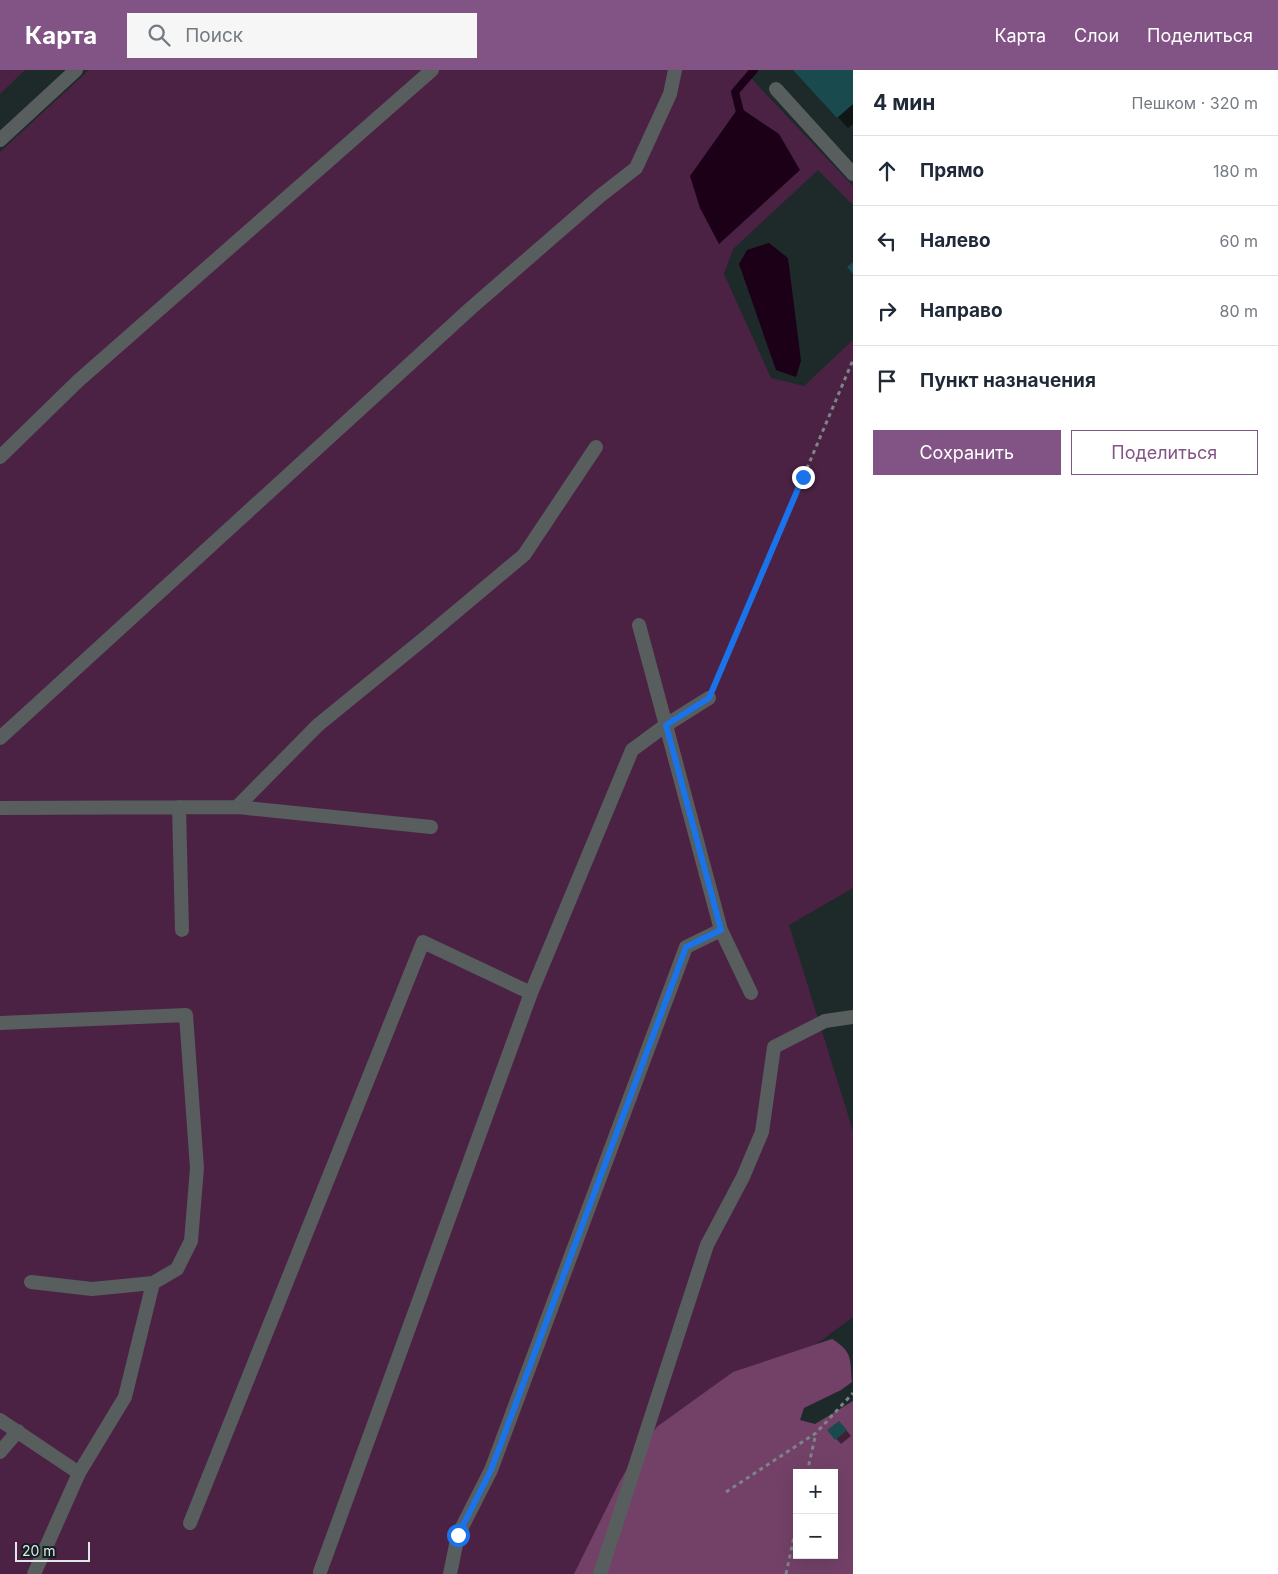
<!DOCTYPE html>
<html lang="ru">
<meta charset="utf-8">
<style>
body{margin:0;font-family:Inter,sans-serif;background:#f6f6f7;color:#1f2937}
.controls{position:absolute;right:15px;bottom:15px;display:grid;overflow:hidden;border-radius:0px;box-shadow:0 5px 20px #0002}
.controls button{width:45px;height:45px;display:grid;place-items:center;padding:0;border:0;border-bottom:1px solid #e0e1e3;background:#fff;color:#1f2937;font:25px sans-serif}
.scale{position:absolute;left:15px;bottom:12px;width:75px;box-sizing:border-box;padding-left:5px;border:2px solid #e0e7e8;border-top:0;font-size:14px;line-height:18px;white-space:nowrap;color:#e0e7e8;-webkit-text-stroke:4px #152021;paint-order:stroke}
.stop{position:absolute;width:15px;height:15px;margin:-11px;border:4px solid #1a73e8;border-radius:50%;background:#fff}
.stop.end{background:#1a73e8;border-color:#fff;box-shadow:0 1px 5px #0008}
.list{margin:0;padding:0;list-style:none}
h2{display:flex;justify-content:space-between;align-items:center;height:65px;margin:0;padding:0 20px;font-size:21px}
h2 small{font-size:16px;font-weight:400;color:#747a83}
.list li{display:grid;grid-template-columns:32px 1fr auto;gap:15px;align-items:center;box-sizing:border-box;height:70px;padding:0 20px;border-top:1px solid #e0e1e3}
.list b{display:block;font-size:19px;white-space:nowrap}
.list em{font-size:16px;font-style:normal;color:#747a83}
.actions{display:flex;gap:10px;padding:15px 20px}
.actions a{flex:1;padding:11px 0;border:1px solid #825385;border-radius:0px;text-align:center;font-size:18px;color:#825385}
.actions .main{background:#825385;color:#fff}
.icon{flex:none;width:28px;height:28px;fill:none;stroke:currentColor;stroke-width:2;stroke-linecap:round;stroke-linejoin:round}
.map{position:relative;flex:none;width:853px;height:1504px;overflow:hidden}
header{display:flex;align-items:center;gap:30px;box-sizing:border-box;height:70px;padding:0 25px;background:#825385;color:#fff}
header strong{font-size:24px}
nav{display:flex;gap:28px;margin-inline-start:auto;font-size:18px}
.search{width:350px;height:45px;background:#f6f6f7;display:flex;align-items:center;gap:12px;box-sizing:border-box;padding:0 18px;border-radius:0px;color:#747a83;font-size:19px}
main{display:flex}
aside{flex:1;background:#fff}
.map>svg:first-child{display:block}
</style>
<header>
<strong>Карта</strong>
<div class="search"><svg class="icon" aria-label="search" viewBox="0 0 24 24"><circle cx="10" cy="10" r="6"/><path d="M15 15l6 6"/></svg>Поиск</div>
<nav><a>Карта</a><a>Слои</a><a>Поделиться</a></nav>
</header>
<main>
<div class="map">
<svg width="853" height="1504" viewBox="0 0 853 1504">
<rect width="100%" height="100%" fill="#1e292a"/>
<path fill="#4b2243" d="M0,0H25L0,24Z
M89,0H749L747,3L760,18L853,116V135L818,100L733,179L724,204L771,308L804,316L853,270V818L789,855L853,1061V1247L687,1370L623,1504H0V82Z"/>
<path fill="#734168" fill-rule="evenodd" d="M832,1269C853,1282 850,1289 852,1312L841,1320L804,1338L800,1350L815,1354L853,1331V1504H574L620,1411L641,1375L658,1356L733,1302ZM797,1403H834V1485H797Z"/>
<path fill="#1c0018" d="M739,37L779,64L800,100L719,174L700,138L690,106Z
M769,173L788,188L801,291L796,307L776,300L739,194L747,180Z"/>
<path fill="#0007" d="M794,0H853V54L848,58Z
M844,1357L851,1366L841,1374L828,1360Z"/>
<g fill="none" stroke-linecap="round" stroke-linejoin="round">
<path stroke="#1c0018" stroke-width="8" d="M741,46L735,22L754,0"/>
</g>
<path fill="#194b4e" d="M793,0H853V34L837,48Z
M853,192V204L847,197Z
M839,1351L847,1360L835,1370L827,1360Z"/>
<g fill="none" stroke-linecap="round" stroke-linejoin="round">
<path stroke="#7b8586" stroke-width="3" stroke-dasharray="4 4" stroke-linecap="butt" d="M716,612L853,290
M807,1403L816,1363
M726,1422L816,1363L853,1323
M786,1504L797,1453"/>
<path stroke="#585d5d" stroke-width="14" d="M0,70L76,0
M0,387L78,311L432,0
M639,555L721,860L751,923
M0,668L471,238L600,126L636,98L670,24L675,0
M179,737L182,860
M237,737L318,655L426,567L524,485L596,377
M0,738L237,737L431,757
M531,923L632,680L666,655L709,628
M0,953L186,945L197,1098L191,1171L177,1199L153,1213L92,1219L31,1212
M0,1350L79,1403L125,1327L153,1213
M0,1382L18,1361
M190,1453L423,872L531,923L320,1502
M34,1504L79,1403
M450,1504L458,1465L491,1400L686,877L721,860
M600,1504L707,1175L743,1107L762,1062L774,977L825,951L853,947"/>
<path stroke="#585d5d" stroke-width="14" d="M776,19L853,104"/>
</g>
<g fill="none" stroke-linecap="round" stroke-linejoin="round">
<path stroke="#1a73e8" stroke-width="6" d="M458,1465L491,1400L686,877L721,860L666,655L709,628L803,407"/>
</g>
</svg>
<div class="controls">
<button>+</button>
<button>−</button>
</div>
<div class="scale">20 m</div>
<div class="stop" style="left:458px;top:1465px"></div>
<div class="stop end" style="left:803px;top:407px"></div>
</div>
<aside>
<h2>4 мин<small>Пешком · 320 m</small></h2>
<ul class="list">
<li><svg class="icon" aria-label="ahead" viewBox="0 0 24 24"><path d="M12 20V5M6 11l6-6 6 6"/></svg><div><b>Прямо</b></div><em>180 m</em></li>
<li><svg class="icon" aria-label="left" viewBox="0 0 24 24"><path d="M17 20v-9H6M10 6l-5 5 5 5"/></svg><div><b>Налево</b></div><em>60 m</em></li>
<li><svg class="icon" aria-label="right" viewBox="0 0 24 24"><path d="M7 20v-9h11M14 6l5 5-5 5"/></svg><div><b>Направо</b></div><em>80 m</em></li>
<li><svg class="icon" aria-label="arrive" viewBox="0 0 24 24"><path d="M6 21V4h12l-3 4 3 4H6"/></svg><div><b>Пункт назначения</b></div></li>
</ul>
<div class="actions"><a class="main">Сохранить</a><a>Поделиться</a></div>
</aside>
</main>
